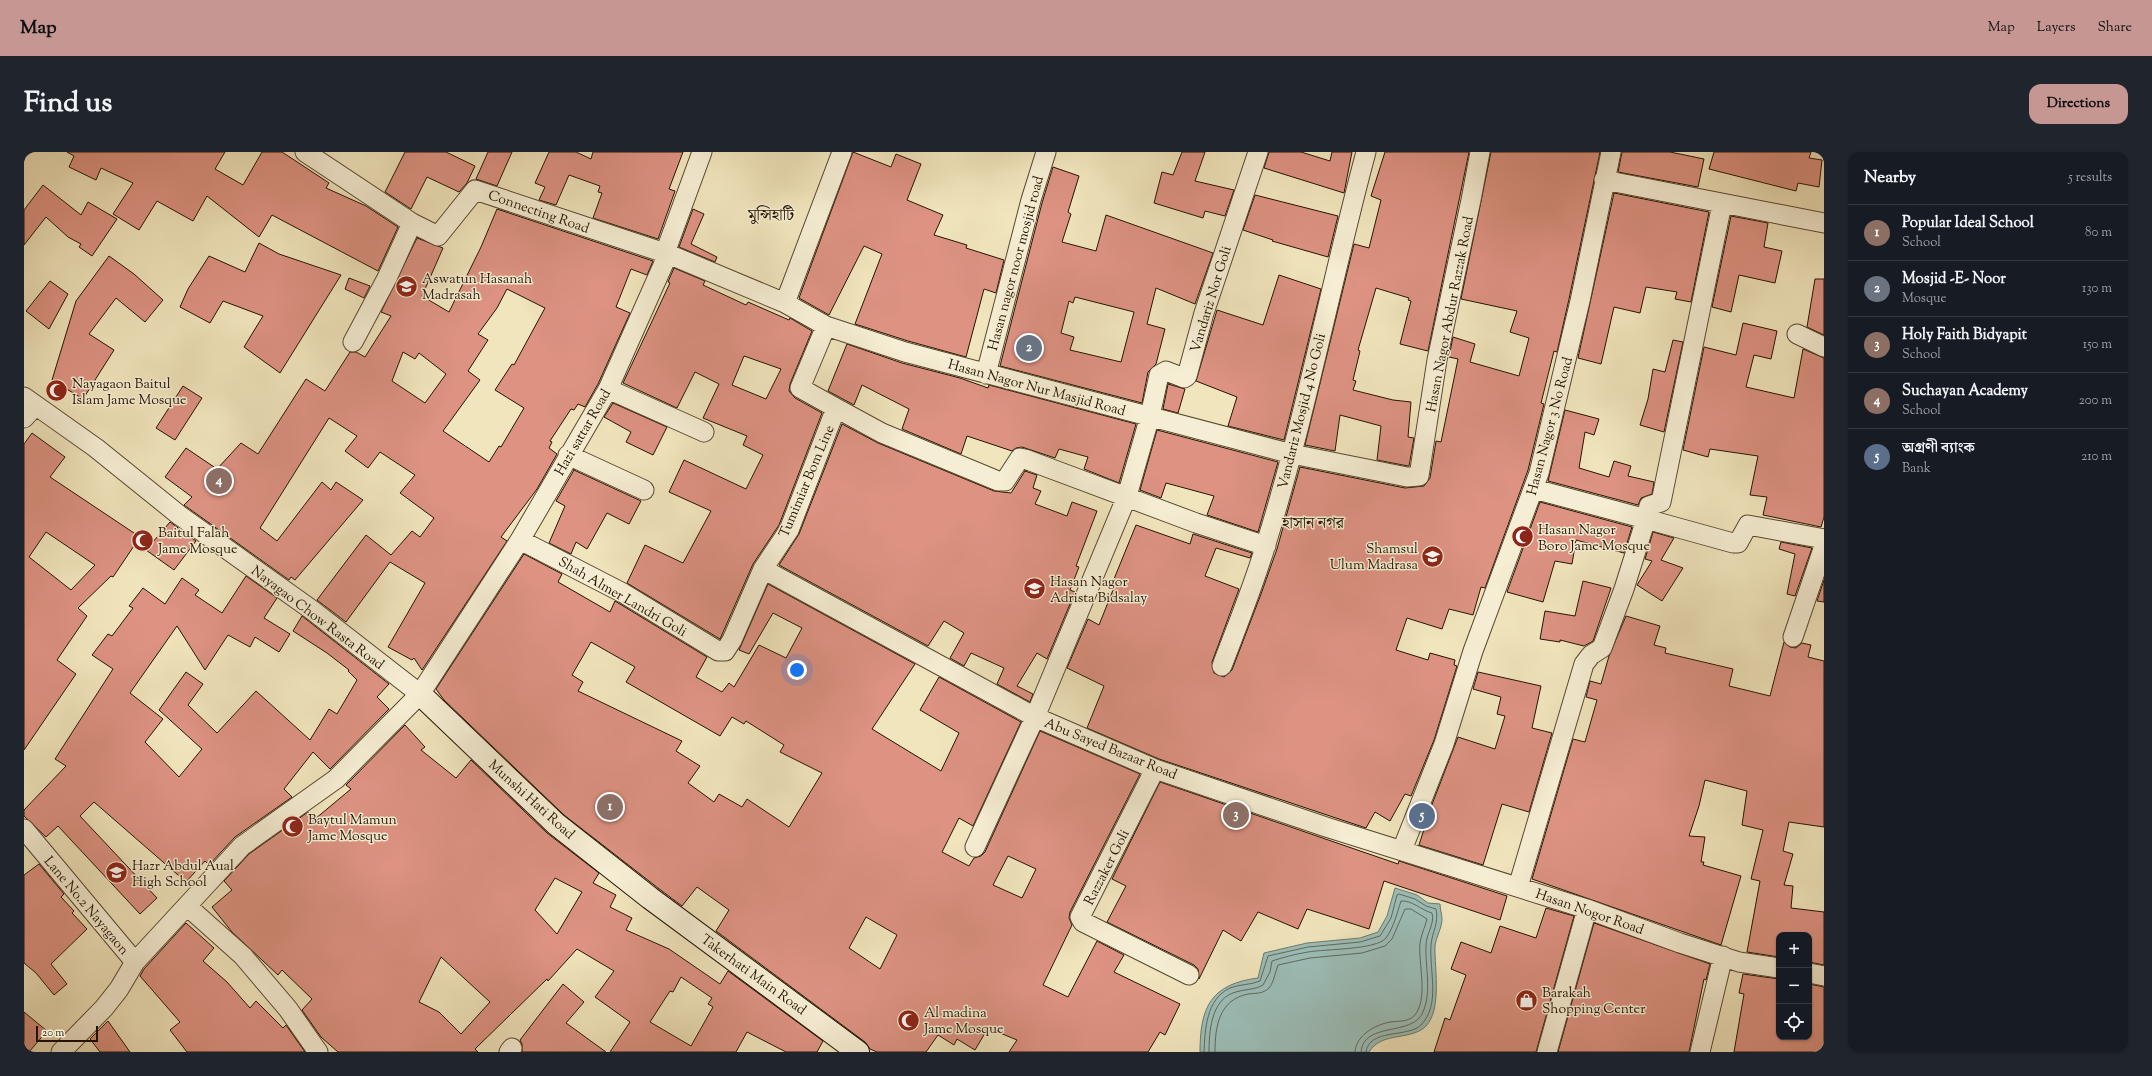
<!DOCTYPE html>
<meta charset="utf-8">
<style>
body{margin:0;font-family:"Sorts Mill Goudy","Noto Serif Bengali",serif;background:#20242c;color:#f1f3f6}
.controls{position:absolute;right:12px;bottom:12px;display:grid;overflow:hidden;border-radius:8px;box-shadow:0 1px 3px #0004}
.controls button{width:36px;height:36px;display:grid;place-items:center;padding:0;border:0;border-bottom:1px solid #363941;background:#171b24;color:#f1f3f6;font:20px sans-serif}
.scale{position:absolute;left:12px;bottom:10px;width:62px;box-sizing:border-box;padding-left:4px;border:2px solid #241400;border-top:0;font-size:11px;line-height:14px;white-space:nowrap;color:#241400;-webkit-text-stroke:3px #f6eed4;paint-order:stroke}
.you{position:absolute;left:773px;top:518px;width:14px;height:14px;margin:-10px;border:3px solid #fff;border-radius:50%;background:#1a73e8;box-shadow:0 0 0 6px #1a73e833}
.badge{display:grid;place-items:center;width:26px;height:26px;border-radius:50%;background:#c59692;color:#fff;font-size:13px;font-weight:700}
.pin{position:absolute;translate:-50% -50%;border:2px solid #fff;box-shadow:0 1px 4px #0006}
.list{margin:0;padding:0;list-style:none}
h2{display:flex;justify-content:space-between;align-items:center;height:52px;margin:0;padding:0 16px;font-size:17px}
h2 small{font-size:13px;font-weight:400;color:#9ea1a6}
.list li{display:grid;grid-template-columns:26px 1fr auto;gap:12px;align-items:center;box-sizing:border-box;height:56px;padding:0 16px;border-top:1px solid #363941}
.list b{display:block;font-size:15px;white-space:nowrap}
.list p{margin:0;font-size:13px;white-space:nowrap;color:#9ea1a6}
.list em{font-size:13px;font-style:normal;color:#9ea1a6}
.icon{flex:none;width:22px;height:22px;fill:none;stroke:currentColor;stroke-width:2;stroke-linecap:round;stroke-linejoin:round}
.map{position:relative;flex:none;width:1800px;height:900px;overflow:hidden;border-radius:12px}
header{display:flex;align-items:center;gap:24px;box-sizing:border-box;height:56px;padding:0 20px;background:#c59692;color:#111}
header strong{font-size:19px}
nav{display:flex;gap:22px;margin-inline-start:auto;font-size:14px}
.intro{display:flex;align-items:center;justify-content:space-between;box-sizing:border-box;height:96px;padding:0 24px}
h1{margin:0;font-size:28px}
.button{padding:10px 18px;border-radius:12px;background:#c59692;color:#111;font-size:14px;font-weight:700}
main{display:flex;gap:24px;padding:0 24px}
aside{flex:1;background:#171b24;border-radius:12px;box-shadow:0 1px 3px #0004}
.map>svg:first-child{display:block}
</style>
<header>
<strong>Map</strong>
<nav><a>Map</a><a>Layers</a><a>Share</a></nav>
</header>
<div class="intro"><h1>Find us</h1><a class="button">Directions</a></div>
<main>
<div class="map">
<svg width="1800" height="900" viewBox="0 0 1800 900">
<rect width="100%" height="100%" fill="#f1e5bd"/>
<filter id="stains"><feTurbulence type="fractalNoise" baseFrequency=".005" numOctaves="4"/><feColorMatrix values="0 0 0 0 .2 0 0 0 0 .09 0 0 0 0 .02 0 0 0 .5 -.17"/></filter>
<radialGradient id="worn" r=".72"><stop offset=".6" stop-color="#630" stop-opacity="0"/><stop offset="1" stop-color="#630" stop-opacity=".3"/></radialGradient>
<path fill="#9cbeb8" stroke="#6c7a6e" d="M1371,736L1393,743L1404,751L1416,752C1416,757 1418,763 1418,767C1418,776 1412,785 1411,794C1410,815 1420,865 1397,878C1379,888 1357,881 1345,900H1176C1176,855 1187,832 1234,826L1240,801L1283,791L1336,786L1354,780L1363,764Z"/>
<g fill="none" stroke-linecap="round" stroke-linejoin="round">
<path stroke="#60695c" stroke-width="1" d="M1180,900C1181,878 1182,847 1206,836C1216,832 1227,833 1236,829L1244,804L1284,795L1336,790L1356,784L1367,766L1373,743L1375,742L1391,747L1402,754L1412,757C1415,771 1408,780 1407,793C1405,819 1417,852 1397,873C1384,886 1345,876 1342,900
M1185,900C1185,880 1187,849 1209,841C1219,837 1231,838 1239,833L1246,820L1248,809C1260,805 1272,802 1284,800C1300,797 1352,798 1362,786C1370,775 1373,761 1377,749C1388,748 1397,758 1408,761C1411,772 1402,782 1402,793C1401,815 1408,839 1399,860C1389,885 1339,869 1337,900
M1191,900C1191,874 1195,848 1224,842C1232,841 1239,842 1245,836C1250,830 1251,821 1254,813L1286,806L1338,801L1361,794L1368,787L1381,757H1387L1403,767C1401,775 1397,783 1396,791C1394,811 1405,848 1390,864C1384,870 1374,869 1366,870C1351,873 1332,883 1331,900"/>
</g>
<path fill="#dd9282" stroke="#241400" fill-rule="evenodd" d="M43,0H201L191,17L219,33L238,0H258L305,31L302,36L342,54L374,75L354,119L248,63L235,85L183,44L169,69L133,49L115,78L89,62L109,31L77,16L72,28L45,15L50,4Z
M381,0H422L451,14L443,31L435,40L403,25L387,57L361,40Z
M464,0H488L473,34L452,27Z
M525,0H552L567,7L569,0H659L645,37L651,39L634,87L569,66L578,41L574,40L576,34L545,23L532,53L515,48L521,35L511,31Z
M829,0L867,15L872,2L897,12L883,48L919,63L910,83L943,93L942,96L980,108L972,141L960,137L942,205L884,189L831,172L858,102L840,94L805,163L775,146Z
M1158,0H1181L1171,29L1210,38L1201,64L1181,59L1179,66L1130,51L1138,20L1149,23Z
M1245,0H1277L1306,9L1308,0H1328L1320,41L1240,16Z
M1361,0H1445L1404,199L1376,192L1387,149L1384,148L1385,146L1352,136L1334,198L1336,199L1329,228L1332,229L1329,238L1369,248L1387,250L1384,285L1390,286L1385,314H1384L1353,308L1357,274L1316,263L1311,299L1281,293L1330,92L1345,96L1357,48L1347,44Z
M1467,0H1576L1545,147L1533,200L1530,199L1517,251L1520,252L1504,318L1461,436L1457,435L1449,463L1425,457L1418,477L1383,466L1372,498L1404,508L1406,501L1431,508L1430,513L1433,514L1410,588L1387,644L1381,642L1366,669L1351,660L1342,676L1135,607L1063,576L1080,534L1043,516L1064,467L1075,473L1093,428L1090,427L1112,373L1166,392L1169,382L1228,401L1226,406L1192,396L1181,424L1215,437L1188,510L1190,521L1200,525L1208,518L1237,442L1253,397L1276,315L1381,336L1400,334L1406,326L1412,289L1417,290L1434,207L1425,205L1429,185L1451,192L1446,210L1495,224L1505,186L1486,180L1493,159L1437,147Z
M1598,0H1646L1680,7L1674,35L1594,20Z
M1690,0H1787L1785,6L1798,8L1795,35L1774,31L1772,39L1685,17Z
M1029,15L1055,24L1044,60L1047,62L1038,90L1072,99L1082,63L1189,101L1171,152L1132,136L1123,172L1141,177L1132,212L1124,220L1118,251L976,214L1018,51ZM1051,145L1110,160L1097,210L1046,198L1050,185L1037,181L1045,149L1049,151Z
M19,33L57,63L64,50L93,67L68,104L55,95L57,92L44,85L22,65L0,93V58Z
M1590,41L1685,60L1667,150L1651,147L1653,140L1622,135L1616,161L1590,155L1577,212L1554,206Z
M1231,43L1314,64L1304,105L1248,89L1249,88L1219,78Z
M473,57L629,109L623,123L607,117L592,155L606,161L574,232L561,255L554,252L550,258L547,257L526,289L528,290L525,296L533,302L513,337L477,385L483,389L398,518L390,506L388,508L364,495L401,431L366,410L322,470L293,448L342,383L367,403L388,379L396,385L410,366L376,341L391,323L356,300L344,316L321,299L333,284L305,266L236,376L253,389L298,330L307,338L312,330L339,348L271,428L267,425L265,428L160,353L168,345L141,325L162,296L193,317L217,291L234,302L282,227L301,239L326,200H332L341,205L367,164L357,160L393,86L419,96L398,144L425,160L457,95ZM483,137L521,156L490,213L488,212L471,238L500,256L477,295L475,294L465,310L419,279L456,228L444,219L464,188L454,182L473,156ZM379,200L391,207L395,201L422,222L401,251L368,229Z
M669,57L680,62L667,92L693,105L691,110L655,95Z
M1707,64L1744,71L1740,95L1758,99L1751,131L1715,123L1707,160L1688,155Z
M235,91L255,102L317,123L256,221L220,195L239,164L199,149L186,171L156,155L164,137L185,104L221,120Z
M85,104L110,122L139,148L121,170L92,146L65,182L90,198L59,247L28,228L52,149Z
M650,116L681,129L679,133L722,153L724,150L765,168L766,166L788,179L766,232L765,239L771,246L798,261L755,373L729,412L696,487L603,431L621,393L659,411L687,359L645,340L660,308L722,337L739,303L719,293L723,284L679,266L695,232L671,220L653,256L599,231L646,131L644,130ZM720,204L757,217L742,247L708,233Z
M1255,123L1297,137L1260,288L1204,274L1213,245L1172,229L1193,158L1239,173Z
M325,126L346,134L340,146L321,137Z
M1791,127H1800V183L1783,175Z
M26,129L44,142L25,177L2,159Z
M1719,171L1753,179L1747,207L1730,203L1722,235L1770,246L1779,197L1800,206V365L1797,375L1739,363L1743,345L1726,343L1734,304L1686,297L1684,305L1659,298L1680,195L1712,203Z
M1649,188L1659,190L1640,280L1616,273L1624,247L1629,217L1641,220Z
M823,192L878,211L936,226L964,236L965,233L1112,272L1095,331L1060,317L1064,305L1035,297L1031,306L998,295L992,296L988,299L943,284L937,302L878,277L885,257L838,233L830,253L804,239Z
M1144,232L1161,237L1154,261L1139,257Z
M159,234L178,246L151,288L132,276Z
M589,251L643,275L629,303L602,290L607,280L580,265Z
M1541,258L1575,267L1570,283L1561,280L1555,316L1585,325L1590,309L1607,314L1604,324L1630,330L1628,342L1617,346L1614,353L1524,329Z
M818,272L854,291L970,339L987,341L1001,319L1013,323L1009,336L1017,339L1011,352L1043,364L1048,350L1073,359L1052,414L1055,415L1046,438L1051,440L1023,507L1013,501L993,534L1009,542L1006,550L973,532L980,516L947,501L940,514L926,506L940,481L920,469L904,494L755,413L775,382Z
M1133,278L1254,310L1234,380L1183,363L1190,344L1142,331L1137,346L1116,338Z
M8,281L41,305L26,325L116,385L89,425L87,424L54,456L63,464L33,508L52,522L0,598V292ZM22,380L71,413L47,438L5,405Z
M550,318L617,349L605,372L583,361L563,397L552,390L547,402L525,391L541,354L532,349Z
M1516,350L1608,375L1600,401L1552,388L1548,412L1531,409L1519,450L1483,440Z
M146,370L172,389L150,418L122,398Z
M1629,380L1650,386L1637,408L1659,416L1638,449L1613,433L1628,409L1621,407Z
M1757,390L1788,396L1771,444L1763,442L1771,402L1755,397Z
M500,402L538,422L534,430L586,460L591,449L683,505L672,525L698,540L705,531L710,535L735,493L762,506L778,476L749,461L725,502L715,498L744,432L891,512L848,577L917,619L935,581L896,558L915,525L997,570L949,674L935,666L918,700L945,714L950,706L957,704L961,700L1016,579L1116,622L1046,760L1045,766L1048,773L1019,833L1044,845L1073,789L1100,803L1090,820L1156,852L1141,883L1136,880L1124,900H985L993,888L964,876L951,898L933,887L930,893L914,883L902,900H853L846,897L841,890L692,779L705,758L673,735L658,754L634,736L540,663L420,548L412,537ZM567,490L611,515L602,530L696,584L708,565L720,572L722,569L760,593L756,600L798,621L765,675L723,647L718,655L695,642L690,650L664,631L676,614L652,599L658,589L554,539L559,530L548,523ZM984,704L1012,717L998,746L969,733ZM842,765L873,783L856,817L825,796Z
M222,424L253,446L240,466L266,482L255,500L231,485L226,495L204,483L181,518L153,474L106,541L139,567L121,590L155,625L178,597L135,558L162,520L179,532L164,553L193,581L232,539L286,588L305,557L313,562L333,528L324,519L325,518L303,501L269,479L278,464L365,532L353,545L365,557L306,617L289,600L260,637L268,645L211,685L185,713L181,709L162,730L70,650L56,664L133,746L116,762L34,674L22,685L0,664V658L42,614L31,607L89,517L68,503L84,482L88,484L109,456L105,454L119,436L141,452L158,426L175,438L171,443L198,461Z
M1800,428V450L1793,449Z
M1559,429L1587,436L1569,489L1560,494L1536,488V490L1516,487L1521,459L1551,464Z
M1602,464L1636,474L1630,493L1642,496L1641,501L1709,517L1705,534L1746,544L1760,490L1766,495L1772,496L1778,491L1787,493L1784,505L1800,509V675L1765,670L1759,699L1769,702L1760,733L1769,734L1767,756L1800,760V813L1785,810V783H1755V805L1723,800L1736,729L1727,727L1739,678L1718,673L1723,639L1681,628L1675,654L1665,684L1681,685L1677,710H1680L1679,713L1717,724L1697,793L1508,727L1549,587L1561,590L1573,548L1562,545L1566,529L1577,532L1585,504Z
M1454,520L1517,534L1508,576L1528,581L1505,660L1478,652L1459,713L1395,693L1407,655L1434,585L1471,597L1481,564L1473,562L1477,545L1449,537Z
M381,573L401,595L397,598L432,626L447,608L523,681L575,721L569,731L592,743L586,755L608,766L602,778L645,797L696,832L704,819L799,889L793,900H762L723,880L712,900H586L606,870L571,845L590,819L553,797L524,829L523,827L451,897L454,900H314L297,885L278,858L288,847L258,818L254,823L208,780L188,755L208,738L200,729L225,702L284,660L291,667L327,637L322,633ZM531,726L558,740L533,782L511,758ZM417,805L466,850L437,882L415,860L395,850ZM657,825L688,846L684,852L689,855L667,894L626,870L646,839L649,840Z
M1136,630L1374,712L1375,709L1483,744L1476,768L1360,729L1345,777L1283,757L1274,777L1234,760L1217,789L1199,778L1175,827L1174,817L1170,813L1083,770L1102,734L1088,727Z
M15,712L40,742L37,745L50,759L48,761L63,777L27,812L43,832L30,843L12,821L0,811V723Z
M1522,756L1550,764L1512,900H1410L1421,866L1426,868L1442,823L1427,817L1437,790L1467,801L1476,774L1512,786Z
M162,771L190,796L179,809L203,830L226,856L232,849L259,876L262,873L281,900H163L146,878L156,870L116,824L120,817Z
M1570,771L1686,812L1682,828L1680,827L1665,900H1534Z
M1719,822L1755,827V885H1785V832L1800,835V900H1710L1720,842L1715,841Z
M539,832L560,850L542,871L582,900H498V892L496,888Z
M0,860L23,879L5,900H0Z
M84,869L106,900H76L66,887Z"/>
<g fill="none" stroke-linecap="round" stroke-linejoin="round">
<defs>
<path id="street" d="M281,0L388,71L414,84L451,38L641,101
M1580,28L1800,71
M1698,52L1637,350L1625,354L1622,367L1709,391H1714L1724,373L1800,387
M644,102L761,151L802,174L881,200L1268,302L1383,325L1395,324L1413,208L1447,48L1456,0
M761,151L818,0
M1773,182L1800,195
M329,190L363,126L388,71
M962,222L1007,48L1022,0
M584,237L680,280
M0,245L72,296L155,363L288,458L396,542
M812,256L858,281L974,329H981L996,306L1001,307L1172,371L1242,394
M0,266L11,254
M544,303L620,338
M496,388L599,441L694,499H701L708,488L739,417L765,378L812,256L776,236L802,174
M739,417L1011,565L1131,617L1302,675L1563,757L1656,791L1715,810L1755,816
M1769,485L1800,394
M1198,514C1213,474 1230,433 1242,392C1282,263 1307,130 1342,0
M1131,617L1056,765L1059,770L1165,823
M0,677L111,810
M951,695L1011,565L1103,344L1126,264L1135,223L1142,219L1160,226L1163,224L1180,161L1234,0
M1378,698L1420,592L1449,499L1515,321L1556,149L1587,0
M1494,735L1560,512L1567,503L1578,496L1600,437L1622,367L1510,337
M163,754L219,804L264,857L294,900
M1785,821L1800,824
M37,900L80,856L95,837L111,810L218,694L312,627L396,542L496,388L584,237L644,102L641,101L678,0
M485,900L488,896
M1523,900L1563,757
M1676,900L1699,804"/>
<path id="secondary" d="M396,542L532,672L626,746L834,900"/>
</defs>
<use href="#street" stroke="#57482f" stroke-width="21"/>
<use href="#secondary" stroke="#241400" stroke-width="24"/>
<use href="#street" stroke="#f6eed4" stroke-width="19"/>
<use href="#secondary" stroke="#f6eed4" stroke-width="22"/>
</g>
<defs>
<symbol id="school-disc" viewBox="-11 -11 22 22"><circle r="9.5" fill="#8f2418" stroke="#f6eed4"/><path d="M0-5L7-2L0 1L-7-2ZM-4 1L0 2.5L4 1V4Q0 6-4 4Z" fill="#fff"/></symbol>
<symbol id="mosque-disc" viewBox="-11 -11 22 22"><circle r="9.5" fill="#8f2418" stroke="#f6eed4"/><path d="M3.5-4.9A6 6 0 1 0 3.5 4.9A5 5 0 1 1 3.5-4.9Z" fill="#fff"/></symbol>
<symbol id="shop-disc" viewBox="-11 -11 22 22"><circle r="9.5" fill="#8f2418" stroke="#f6eed4"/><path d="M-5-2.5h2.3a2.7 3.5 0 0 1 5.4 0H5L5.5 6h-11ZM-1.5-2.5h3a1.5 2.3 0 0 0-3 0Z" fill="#fff"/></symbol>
</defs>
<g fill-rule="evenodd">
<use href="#school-disc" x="370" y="122" width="25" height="25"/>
<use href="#mosque-disc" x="20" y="226" width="25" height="25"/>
<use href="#mosque-disc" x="1486" y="372" width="25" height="25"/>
<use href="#mosque-disc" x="106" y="376" width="25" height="25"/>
<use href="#school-disc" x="1396" y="392" width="25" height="25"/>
<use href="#school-disc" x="998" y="424" width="25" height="25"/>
<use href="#mosque-disc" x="256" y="662" width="25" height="25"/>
<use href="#school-disc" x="80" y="708" width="25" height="25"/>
<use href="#shop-disc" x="1490" y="836" width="25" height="25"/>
<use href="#mosque-disc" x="872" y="856" width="25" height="25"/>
</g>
<g text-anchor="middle" stroke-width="3" stroke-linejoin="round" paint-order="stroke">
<g font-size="14" fill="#241400" stroke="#f6eed4">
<text transform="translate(515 59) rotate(19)" y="5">Connecting Road</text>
<text transform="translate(991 111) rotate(-75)" y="5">Hasan nagor noor mosjid road</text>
<text transform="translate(1186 147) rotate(-73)" y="5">Vandariz Nor Goli</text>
<text transform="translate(1425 162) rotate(-79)" y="5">Hasan Nagor Abdur Razzak Road</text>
<text transform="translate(1013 235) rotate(15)" y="5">Hasan Nagor Nur Masjid Road</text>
<text transform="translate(1277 259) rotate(-76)" y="5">Vandariz Mosjid 4 No Goli</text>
<text transform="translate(1525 274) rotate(-75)" y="5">Hasan Nagor 3 No Road</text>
<text transform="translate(558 280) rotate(-60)" y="5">Hazi sattar Road</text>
<text transform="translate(782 329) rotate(-67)" y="5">Tumimiar Bom Line</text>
<text transform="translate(599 444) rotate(30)" y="5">Shah Almer Landri Goli</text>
<text transform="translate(294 465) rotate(37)" y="5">Nayagao Chow Rasta Road</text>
<text transform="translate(1087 596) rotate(22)" y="5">Abu Sayed Bazaar Road</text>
<text transform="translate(508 647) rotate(42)" y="5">Munshi Hati Road</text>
<text transform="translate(1082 715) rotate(-63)" y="5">Razzaker Goli</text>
<text transform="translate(63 753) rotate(50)" y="5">Lane No.2 Nayagaon</text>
<text transform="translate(1566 759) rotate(19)" y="5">Hasan Nogor Road</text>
<text transform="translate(730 822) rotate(36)" y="5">Takerhati Main Road</text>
</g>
<g font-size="14" fill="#241400" stroke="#f6eed4" text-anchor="start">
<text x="398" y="131">Aswatun Hasanah<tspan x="398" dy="16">Madrasah</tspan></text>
<text x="48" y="236">Nayagaon Baitul<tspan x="48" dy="16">Islam Jame Mosque</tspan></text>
<text x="1514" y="382">Hasan Nagor<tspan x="1514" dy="16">Boro Jame Mosque</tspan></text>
<text x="134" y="385">Baitul Falah<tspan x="134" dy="16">Jame Mosque</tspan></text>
<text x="1394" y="401" text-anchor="end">Shamsul<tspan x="1394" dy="16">Ulum Madrasa</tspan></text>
<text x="1026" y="434">Hasan Nagor<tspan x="1026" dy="16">Adrista Bidsalay</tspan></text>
<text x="284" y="672">Baytul Mamun<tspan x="284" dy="16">Jame Mosque</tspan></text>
<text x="108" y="718">Hazr Abdul Aual<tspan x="108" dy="16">High School</tspan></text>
<text x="1518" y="845">Barakah<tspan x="1518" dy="16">Shopping Center</tspan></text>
<text x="900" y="865">Al madina<tspan x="900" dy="16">Jame Mosque</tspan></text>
</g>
<g font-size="16" fill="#241400" stroke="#f6eed4">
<text x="747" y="68">মুন্সিহাটি</text>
<text x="1289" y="376">হাসান নগর</text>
</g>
</g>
<rect width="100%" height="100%" filter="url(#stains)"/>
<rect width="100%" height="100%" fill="url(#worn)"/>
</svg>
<div class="controls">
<button>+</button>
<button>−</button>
<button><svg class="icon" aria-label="locate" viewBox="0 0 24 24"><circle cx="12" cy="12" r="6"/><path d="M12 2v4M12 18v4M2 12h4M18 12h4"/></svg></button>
</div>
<div class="scale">20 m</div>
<div class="you"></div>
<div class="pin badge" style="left:586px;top:655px;background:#8d6e63">1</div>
<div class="pin badge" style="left:1005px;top:196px;background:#6b7280">2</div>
<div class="pin badge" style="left:1212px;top:663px;background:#8d6e63">3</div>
<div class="pin badge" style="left:195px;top:329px;background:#8d6e63">4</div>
<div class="pin badge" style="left:1398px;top:664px;background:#5c6f8a">5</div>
</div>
<aside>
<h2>Nearby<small>5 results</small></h2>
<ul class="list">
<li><span class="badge" style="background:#8d6e63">1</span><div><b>Popular Ideal School</b><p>School</p></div><em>80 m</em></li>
<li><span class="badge" style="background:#6b7280">2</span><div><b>Mosjid -E- Noor</b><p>Mosque</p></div><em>130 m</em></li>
<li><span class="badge" style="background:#8d6e63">3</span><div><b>Holy Faith Bidyapit</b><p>School</p></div><em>150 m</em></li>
<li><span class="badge" style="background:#8d6e63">4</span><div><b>Suchayan Academy</b><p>School</p></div><em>200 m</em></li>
<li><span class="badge" style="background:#5c6f8a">5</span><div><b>অগ্রণী ব্যাংক</b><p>Bank</p></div><em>210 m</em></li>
</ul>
</aside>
</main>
